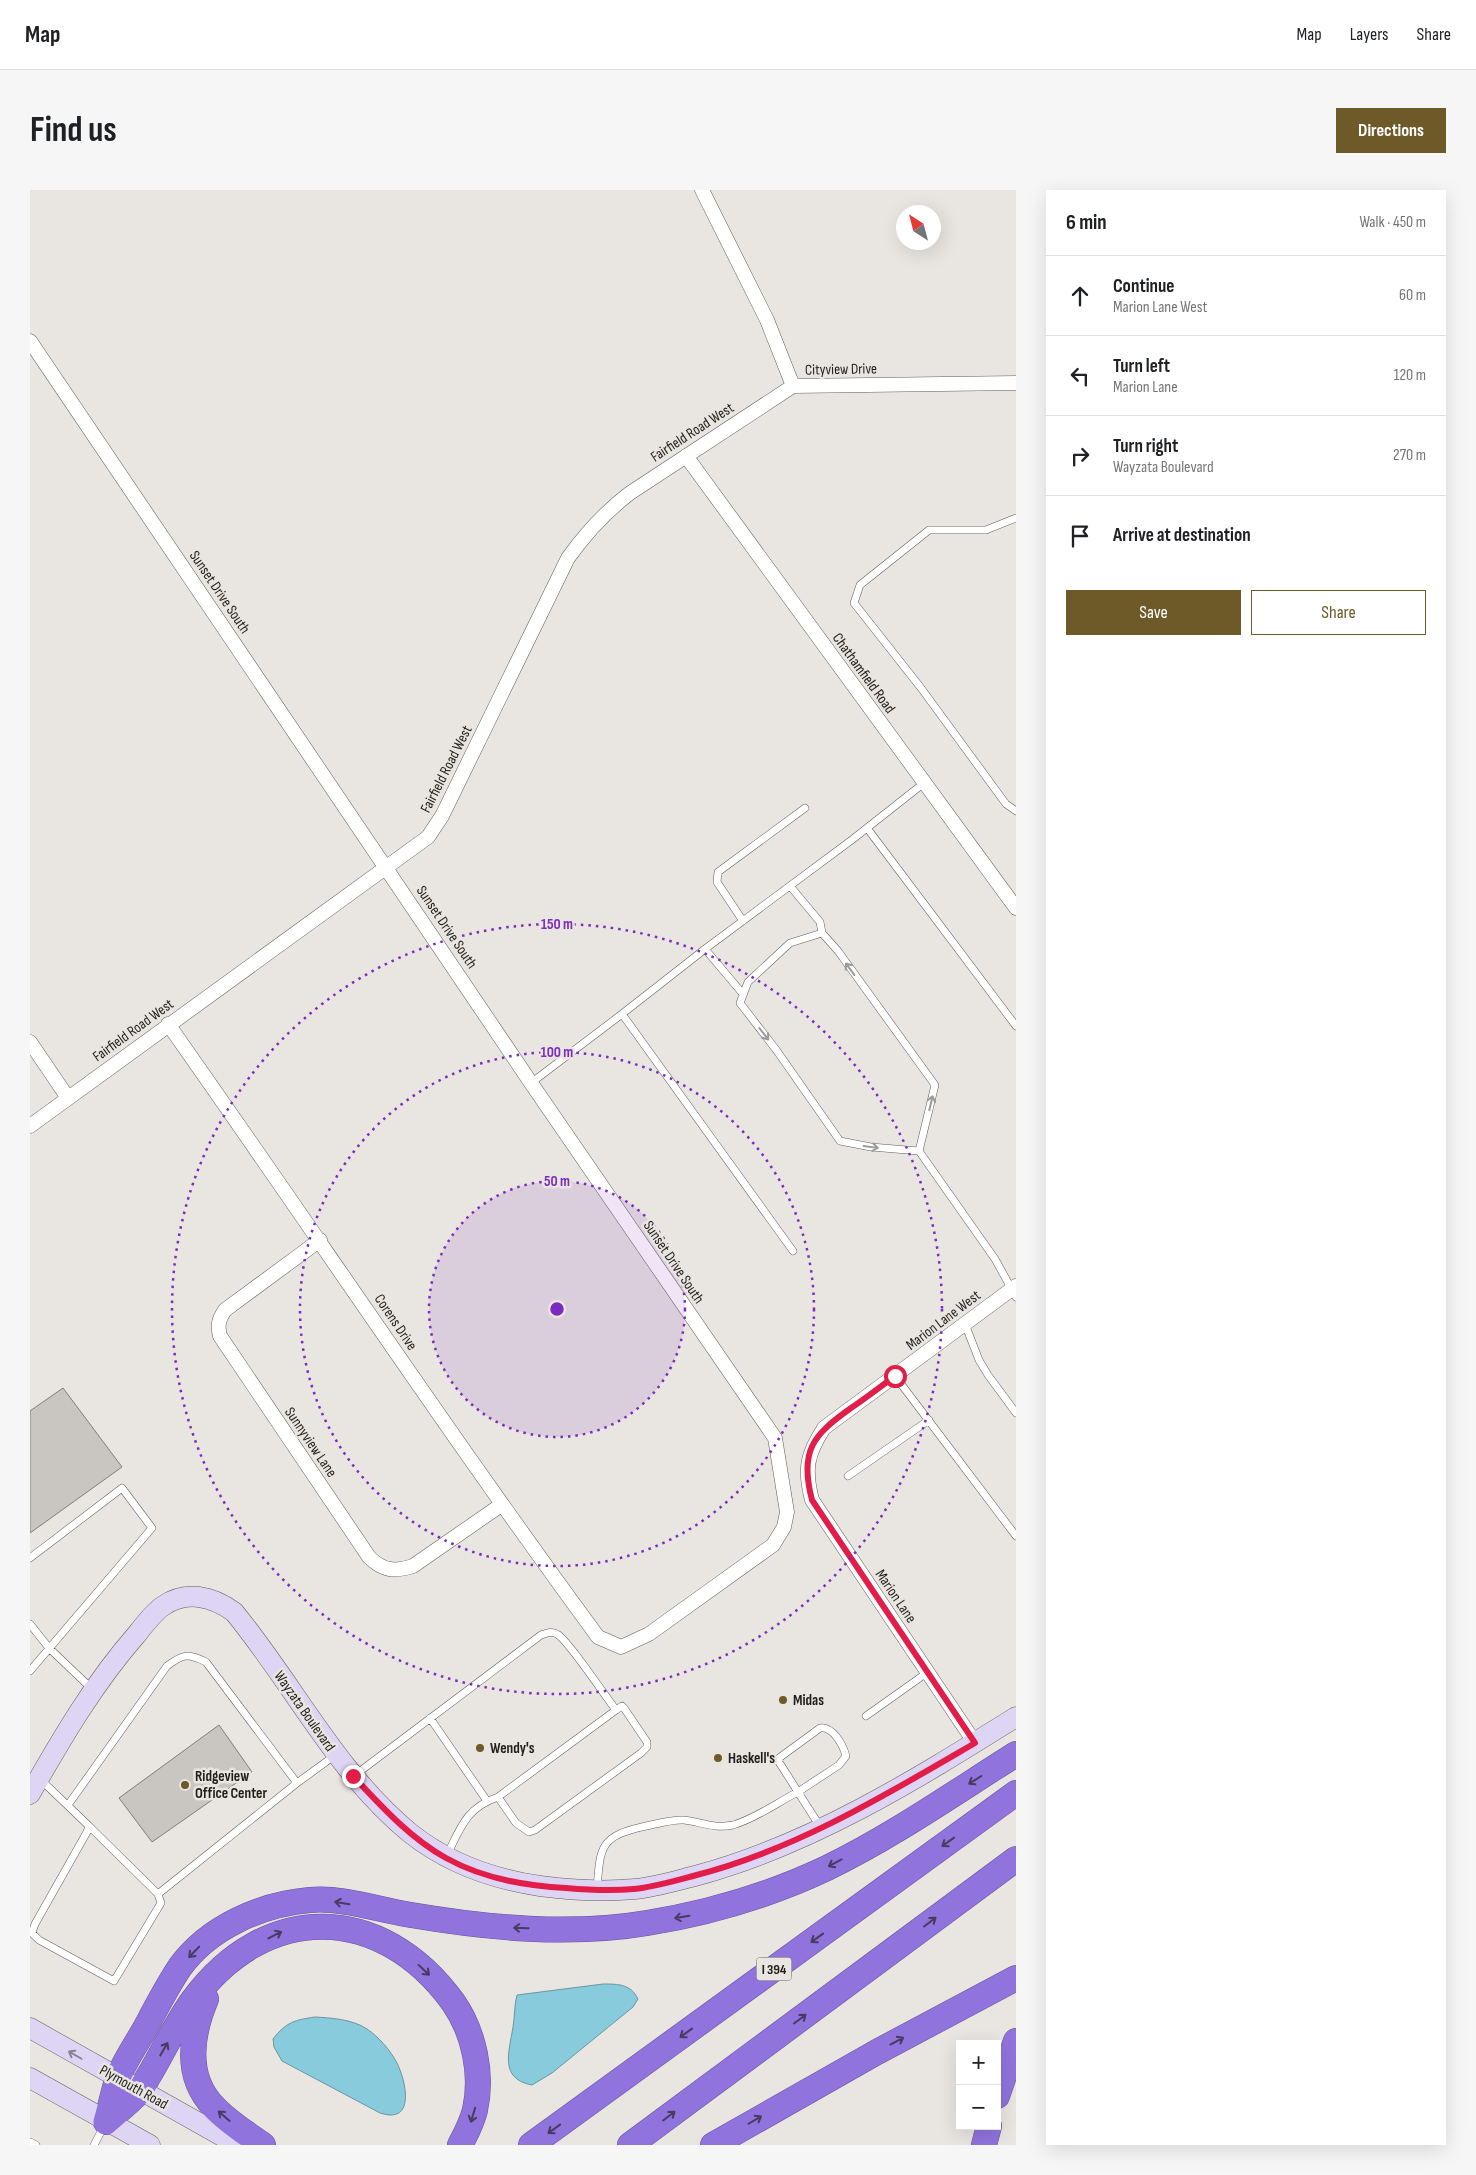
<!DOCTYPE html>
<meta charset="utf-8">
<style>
body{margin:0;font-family:"Sofia Sans Condensed",sans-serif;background:#f6f6f6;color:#202124}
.controls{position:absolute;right:15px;bottom:15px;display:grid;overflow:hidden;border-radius:0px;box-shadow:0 5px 20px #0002}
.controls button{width:45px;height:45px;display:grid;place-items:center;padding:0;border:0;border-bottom:1px solid #e0e0e0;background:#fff;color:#202124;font:25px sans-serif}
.compass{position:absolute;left:866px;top:15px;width:45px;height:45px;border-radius:50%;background:#fff;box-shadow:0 5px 20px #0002;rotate:324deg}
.stop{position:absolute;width:15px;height:15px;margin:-11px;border:4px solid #e11d48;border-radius:50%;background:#fff}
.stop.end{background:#e11d48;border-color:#fff;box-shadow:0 1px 5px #0008}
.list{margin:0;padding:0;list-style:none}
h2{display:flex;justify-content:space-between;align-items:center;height:65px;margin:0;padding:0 20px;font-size:21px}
h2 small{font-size:16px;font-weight:400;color:#757577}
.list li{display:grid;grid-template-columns:32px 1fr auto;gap:15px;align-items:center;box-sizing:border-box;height:80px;padding:0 20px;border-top:1px solid #e0e0e0}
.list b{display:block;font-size:19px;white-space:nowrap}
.list p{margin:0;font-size:16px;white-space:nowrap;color:#757577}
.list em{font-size:16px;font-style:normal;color:#757577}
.actions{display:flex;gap:10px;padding:15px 20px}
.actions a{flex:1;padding:11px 0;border:1px solid #6d5a28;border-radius:0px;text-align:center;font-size:18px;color:#6d5a28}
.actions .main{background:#6d5a28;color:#fff}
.icon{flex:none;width:28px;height:28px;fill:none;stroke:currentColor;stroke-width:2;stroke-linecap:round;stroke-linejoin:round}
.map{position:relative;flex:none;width:986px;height:1955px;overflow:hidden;border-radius:0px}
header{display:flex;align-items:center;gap:30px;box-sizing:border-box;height:70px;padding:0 25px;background:#fff;border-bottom:1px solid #e0e0e0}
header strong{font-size:24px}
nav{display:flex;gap:28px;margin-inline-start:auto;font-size:18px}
.intro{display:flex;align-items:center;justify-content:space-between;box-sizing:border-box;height:120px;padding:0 30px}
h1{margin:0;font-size:35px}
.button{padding:12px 22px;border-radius:0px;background:#6d5a28;color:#fff;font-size:18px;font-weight:700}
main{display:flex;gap:30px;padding:0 30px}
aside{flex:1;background:#fff;border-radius:0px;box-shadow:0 5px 20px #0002}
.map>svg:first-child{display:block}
</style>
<header>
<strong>Map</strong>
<nav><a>Map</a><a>Layers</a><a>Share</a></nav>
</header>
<div class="intro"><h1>Find us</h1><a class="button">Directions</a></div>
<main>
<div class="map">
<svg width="986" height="1955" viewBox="0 0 986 1955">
<rect width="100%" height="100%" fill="#e9e5e1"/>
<path fill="#88cbdd" stroke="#6897a3" d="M573,1794C588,1794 601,1794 608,1809L603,1817L522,1883L502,1895C469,1889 479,1862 483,1837C485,1826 484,1816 487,1805Z
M285,1827C301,1828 322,1829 337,1839C349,1847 360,1860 367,1873C376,1891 386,1935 350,1923L252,1871L244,1857L243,1849C256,1832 265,1830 285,1827Z"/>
<path fill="#c9c6c1" stroke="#817e7a" d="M33,1198L92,1277L0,1343V1221Z
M189,1535L222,1582L122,1652L89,1608Z"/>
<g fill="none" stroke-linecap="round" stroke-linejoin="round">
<defs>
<path id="lane" d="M986,328L956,340H899L830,395L824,413L891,498L976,614L986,621
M837,638L986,836
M760,696L790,732L792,743
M713,731L687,692L688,682L775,618
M675,759L823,649L894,593
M713,804L675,759L592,824L763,1061
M501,893L592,824
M889,961L841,957L810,951L747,861L710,813L718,792L760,753L792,743L808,761L905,895L889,961L965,1069L986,1107
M935,1134L949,1170L958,1185L986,1223
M865,1186L986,1346
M818,1286L899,1230
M0,1368L92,1298L122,1338L0,1481
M0,1434L19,1458L62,1499
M836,1526L898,1482
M400,1528L457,1611
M790,1538C803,1536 813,1555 816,1566L809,1575L768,1602L749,1572V1568Z
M325,1585L511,1445C517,1443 521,1441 527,1444C538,1450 575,1506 586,1520
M11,1590L59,1636L57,1642L5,1734L2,1743L9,1750L84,1791L131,1713L128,1704L59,1636
M38,1615L137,1476C153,1464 158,1463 176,1472L267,1593
M417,1665C431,1637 436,1618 468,1607L586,1520L592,1516L594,1518L617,1552V1557L611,1563L505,1640L499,1642L486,1633L468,1607
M567,1700C570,1656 570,1646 616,1636C628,1634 641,1629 654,1630C671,1632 684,1639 703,1635C725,1629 748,1612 768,1602L791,1638
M128,1704L267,1593L304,1566
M0,1952L6,1955
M64,1955L74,1936"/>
<path id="street" d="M672,0L737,130L763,196
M0,151L501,893L745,1248L757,1322L754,1337L743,1355L619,1444L591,1457L568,1447C420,1246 282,1038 138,834
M763,196L986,193
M656,266L986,718
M0,852L38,908
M0,936L398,647L412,626L538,368C556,343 575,322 600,303L763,196
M290,1050L195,1120C189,1129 187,1135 190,1146L339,1367C353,1381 365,1382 383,1376L471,1315
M945,1553L782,1310C774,1279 777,1264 794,1238L986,1096"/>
<path id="secondary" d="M0,1604C32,1548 64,1493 107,1444C114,1435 123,1423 133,1416C156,1400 182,1406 204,1422C264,1495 306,1582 380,1643C419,1674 462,1689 510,1696C541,1700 574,1702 605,1699C625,1697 645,1691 665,1686C781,1655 885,1590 986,1527
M0,1838L208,1955
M0,1888L120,1955"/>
<path id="highway" d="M176,1809C161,1845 154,1886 184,1917C198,1932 216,1943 233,1955
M967,1906L986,1851
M76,1932C80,1918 83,1904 87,1890C94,1871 108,1852 118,1833C128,1814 138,1795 150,1777C179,1737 232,1714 280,1710C313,1707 349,1720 381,1725C458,1738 540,1746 617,1733C679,1723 740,1705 797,1678C863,1646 924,1603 986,1564
M76,1932C87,1922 100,1912 110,1901C114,1895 117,1888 121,1882C135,1858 147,1832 163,1810C236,1711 351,1713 423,1812C444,1842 453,1884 445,1920C442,1932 436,1944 430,1955
M501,1955L986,1603
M600,1955L986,1669
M683,1955L847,1862L986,1788
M954,1955L959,1936"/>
</defs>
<use href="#lane" stroke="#625f5b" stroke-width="8"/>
<use href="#street" stroke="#625f5b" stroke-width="15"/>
<use href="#secondary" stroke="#625f5b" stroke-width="21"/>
<use href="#highway" stroke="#685599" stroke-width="26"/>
<use href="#lane" stroke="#fff" stroke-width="7"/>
<use href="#street" stroke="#fff" stroke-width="14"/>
<use href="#secondary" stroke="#ded5f5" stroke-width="20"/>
<use href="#highway" stroke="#9073dd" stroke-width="25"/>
</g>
<defs><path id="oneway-shaft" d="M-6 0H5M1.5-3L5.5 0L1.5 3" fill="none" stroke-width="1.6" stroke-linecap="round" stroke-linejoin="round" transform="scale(1.25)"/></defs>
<g stroke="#9a9a99">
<use href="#oneway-shaft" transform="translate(820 779) rotate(-126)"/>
<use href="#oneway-shaft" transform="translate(734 844) rotate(52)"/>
<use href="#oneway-shaft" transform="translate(901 913) rotate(-77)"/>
<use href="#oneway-shaft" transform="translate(841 957) rotate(8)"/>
</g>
<g stroke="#473c60">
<use href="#oneway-shaft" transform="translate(945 1590) rotate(148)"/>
<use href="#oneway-shaft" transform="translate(918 1652) rotate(144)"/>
<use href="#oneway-shaft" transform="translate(805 1673) rotate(152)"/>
<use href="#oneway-shaft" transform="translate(312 1713) rotate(-171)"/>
<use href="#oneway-shaft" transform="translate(652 1727) rotate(170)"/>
<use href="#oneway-shaft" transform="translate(900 1732) rotate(-37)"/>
<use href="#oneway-shaft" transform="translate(491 1738) rotate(-178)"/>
<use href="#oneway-shaft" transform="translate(245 1745) rotate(-27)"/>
<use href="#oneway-shaft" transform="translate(787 1748) rotate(144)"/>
<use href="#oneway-shaft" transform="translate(164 1762) rotate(134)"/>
<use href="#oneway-shaft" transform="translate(394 1780) rotate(43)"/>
<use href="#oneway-shaft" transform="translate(770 1829) rotate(-37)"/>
<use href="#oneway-shaft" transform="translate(656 1843) rotate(144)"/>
<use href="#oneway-shaft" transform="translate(867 1851) rotate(-28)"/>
<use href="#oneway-shaft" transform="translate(134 1859) rotate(-60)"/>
<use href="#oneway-shaft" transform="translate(443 1925) rotate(107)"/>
<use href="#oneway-shaft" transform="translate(194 1926) rotate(-139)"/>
<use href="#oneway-shaft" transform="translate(639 1926) rotate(-37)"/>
<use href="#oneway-shaft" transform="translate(725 1930) rotate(-30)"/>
<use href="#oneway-shaft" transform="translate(524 1939) rotate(144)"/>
</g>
<use stroke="#888393" href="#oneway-shaft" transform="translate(45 1865) rotate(-150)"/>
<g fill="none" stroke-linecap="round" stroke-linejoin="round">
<path stroke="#e11d48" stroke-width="6" d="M323,1586C351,1616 380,1648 416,1668C452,1688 495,1696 536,1698C559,1700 581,1701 604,1699C623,1697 644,1691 663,1686C765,1660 854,1606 945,1553L782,1310C769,1261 783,1245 821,1218C836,1208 850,1197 865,1186"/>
</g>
<circle cx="527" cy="1119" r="128" fill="#7b2cbf" fill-opacity=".12"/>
<g fill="none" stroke="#7b2cbf" stroke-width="2.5" stroke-dasharray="2.5 5">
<circle cx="527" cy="1119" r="128"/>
<circle cx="527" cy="1119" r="257"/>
<circle cx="527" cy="1119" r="385"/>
</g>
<g fill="#6d5a28" stroke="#e9e5e1" stroke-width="2">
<circle cx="753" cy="1510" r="5"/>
<circle cx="450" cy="1558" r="5"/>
<circle cx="688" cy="1568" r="5"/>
<circle cx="155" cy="1595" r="5"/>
</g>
<g text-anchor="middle" stroke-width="5" stroke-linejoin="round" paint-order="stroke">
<rect fill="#e9e5e1" stroke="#5c5a57" stroke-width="1" x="726.5" y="1767.5" width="35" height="23" rx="4"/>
<g font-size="14" font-weight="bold" fill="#1f1e1c">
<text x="744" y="1784">I 394</text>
</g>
<g font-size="15" fill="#1f1e1c" stroke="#e9e5e1">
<text transform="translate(811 179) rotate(-1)" y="5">Cityview Drive</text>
<text transform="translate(662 242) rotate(-33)" y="5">Fairfield Road West</text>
<text transform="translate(190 402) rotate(56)" y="5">Sunset Drive South</text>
<text transform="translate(834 483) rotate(54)" y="5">Chathamfield Road</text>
<text transform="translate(416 579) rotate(-63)" y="5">Fairfield Road West</text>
<text transform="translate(417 737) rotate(56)" y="5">Sunset Drive South</text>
<text transform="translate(103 840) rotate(-36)" y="5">Fairfield Road West</text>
<text transform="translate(644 1072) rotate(56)" y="5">Sunset Drive South</text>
<text transform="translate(913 1130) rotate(-37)" y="5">Marion Lane West</text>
<text transform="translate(366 1132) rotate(56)" y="5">Corens Drive</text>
<text transform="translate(281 1252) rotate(56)" y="5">Sunnyview Lane</text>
<text transform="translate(866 1406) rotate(56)" y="5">Marion Lane</text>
<text transform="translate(275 1521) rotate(55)" y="5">Wayzata Boulevard</text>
<text transform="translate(104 1897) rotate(29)" y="5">Plymouth Road</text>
</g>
<g font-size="15" font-weight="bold" fill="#1f1e1c" stroke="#e9e5e1" text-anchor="start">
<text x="763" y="1515">Midas</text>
<text x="460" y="1563">Wendy's</text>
<text x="698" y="1573">Haskell's</text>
<text x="165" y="1591">Ridgeview<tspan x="165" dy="17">Office Center</tspan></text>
</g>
</g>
<circle cx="527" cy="1119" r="8" fill="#7b2cbf" stroke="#e9e5e1" stroke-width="2.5"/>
<g font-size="15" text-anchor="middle" font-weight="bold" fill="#7b2cbf" stroke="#e9e5e1" stroke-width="5" stroke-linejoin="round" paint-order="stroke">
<text x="527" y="739">150 m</text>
<text x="527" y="867">100 m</text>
<text x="527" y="996">50 m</text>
</g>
</svg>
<div class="controls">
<button>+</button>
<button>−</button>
</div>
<svg class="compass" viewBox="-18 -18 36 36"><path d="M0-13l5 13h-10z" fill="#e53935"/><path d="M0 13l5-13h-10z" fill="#757577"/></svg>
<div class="stop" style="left:865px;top:1186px"></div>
<div class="stop end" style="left:323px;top:1586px"></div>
</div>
<aside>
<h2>6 min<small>Walk · 450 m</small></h2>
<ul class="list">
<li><svg class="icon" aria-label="ahead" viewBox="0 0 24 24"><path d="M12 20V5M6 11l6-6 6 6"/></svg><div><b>Continue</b><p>Marion Lane West</p></div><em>60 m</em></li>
<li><svg class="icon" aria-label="left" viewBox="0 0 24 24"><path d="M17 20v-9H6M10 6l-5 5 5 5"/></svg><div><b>Turn left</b><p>Marion Lane</p></div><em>120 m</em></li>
<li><svg class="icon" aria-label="right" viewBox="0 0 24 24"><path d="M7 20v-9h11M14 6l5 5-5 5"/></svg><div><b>Turn right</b><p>Wayzata Boulevard</p></div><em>270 m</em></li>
<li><svg class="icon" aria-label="arrive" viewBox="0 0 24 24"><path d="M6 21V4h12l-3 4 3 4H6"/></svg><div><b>Arrive at destination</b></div></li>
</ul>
<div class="actions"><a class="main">Save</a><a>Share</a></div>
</aside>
</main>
